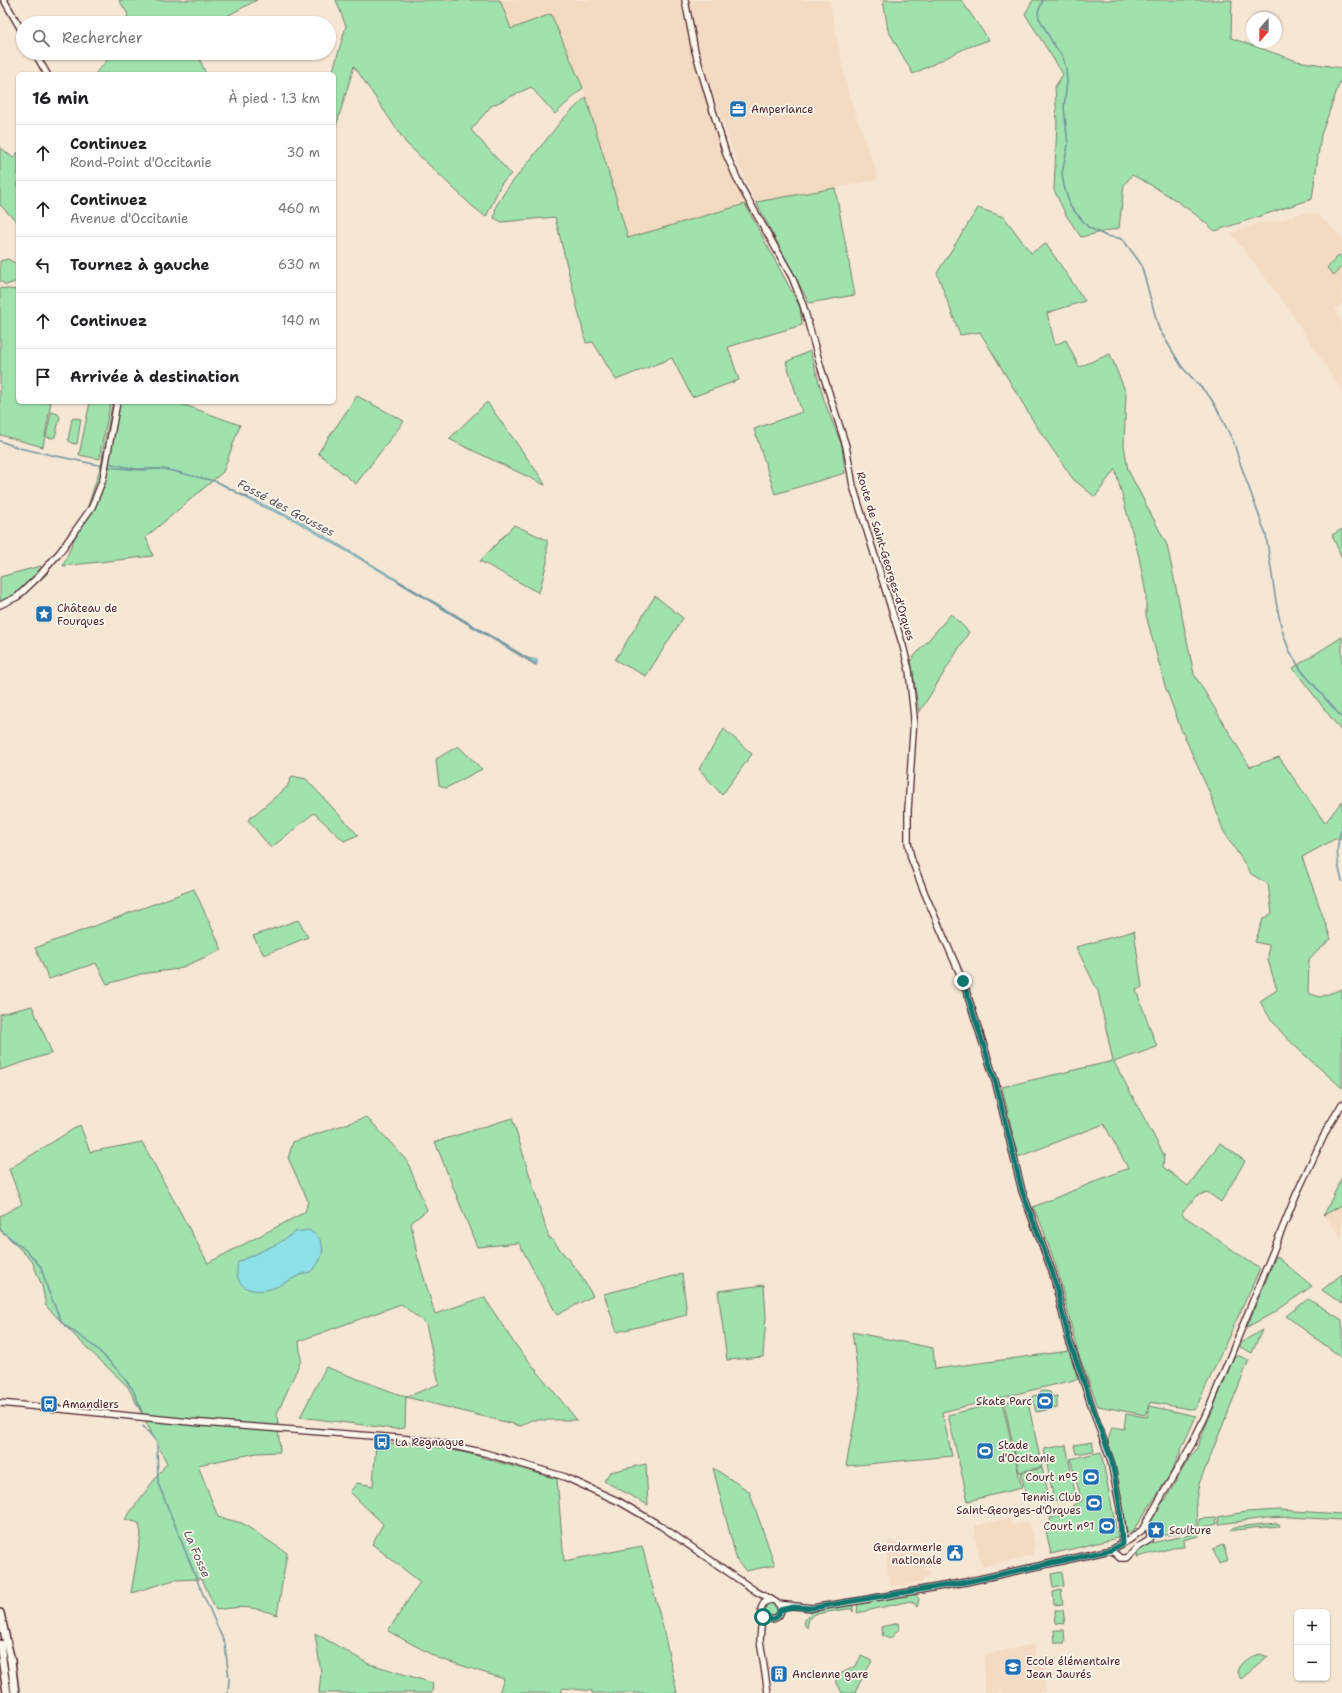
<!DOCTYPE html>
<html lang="fr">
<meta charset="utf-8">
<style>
body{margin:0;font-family:"Shantell Sans",sans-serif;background:#f2f2f2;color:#202124}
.controls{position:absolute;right:12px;bottom:12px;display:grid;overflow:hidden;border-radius:6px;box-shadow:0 1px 3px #0004}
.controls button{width:36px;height:36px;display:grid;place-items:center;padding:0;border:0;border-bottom:1px solid #e0e0e0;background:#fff;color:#202124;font:20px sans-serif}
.compass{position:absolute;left:1246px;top:12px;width:36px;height:36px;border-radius:50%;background:#fff;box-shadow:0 1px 3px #0004;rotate:201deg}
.stop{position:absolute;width:12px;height:12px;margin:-9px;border:3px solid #0f766e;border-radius:50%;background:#fff}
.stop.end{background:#0f766e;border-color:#fff;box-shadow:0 1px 4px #0008}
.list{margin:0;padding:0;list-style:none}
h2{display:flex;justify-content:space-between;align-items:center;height:52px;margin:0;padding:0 16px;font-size:17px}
h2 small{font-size:13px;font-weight:400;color:#757577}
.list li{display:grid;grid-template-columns:26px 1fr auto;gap:12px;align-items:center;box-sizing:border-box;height:56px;padding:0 16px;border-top:1px solid #e0e0e0}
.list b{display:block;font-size:15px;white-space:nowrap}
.list p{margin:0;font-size:13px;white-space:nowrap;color:#757577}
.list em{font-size:13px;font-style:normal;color:#757577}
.icon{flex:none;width:22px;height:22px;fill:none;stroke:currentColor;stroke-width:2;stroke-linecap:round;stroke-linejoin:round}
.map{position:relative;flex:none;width:1342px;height:1693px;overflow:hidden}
.search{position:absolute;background:#fff;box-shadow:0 1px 3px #0004;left:16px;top:16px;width:320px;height:44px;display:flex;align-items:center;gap:10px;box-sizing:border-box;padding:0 14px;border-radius:22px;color:#757577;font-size:15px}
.panel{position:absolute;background:#fff;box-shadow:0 1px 3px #0004;left:16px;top:72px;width:320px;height:332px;border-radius:6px}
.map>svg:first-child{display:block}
</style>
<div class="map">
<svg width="1342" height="1693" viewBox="0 0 1342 1693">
<rect width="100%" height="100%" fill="#f6e6d4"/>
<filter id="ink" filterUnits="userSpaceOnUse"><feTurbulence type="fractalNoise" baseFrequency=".025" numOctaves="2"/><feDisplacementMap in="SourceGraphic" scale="8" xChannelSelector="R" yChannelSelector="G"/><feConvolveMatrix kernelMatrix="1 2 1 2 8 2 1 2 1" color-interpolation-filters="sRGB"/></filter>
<g filter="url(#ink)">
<path fill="#f3dac3" d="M500,0H682L693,53L724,155L745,204L628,238L583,88L551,14L510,29Z
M687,0H829L848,93L877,174L878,180L756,202L737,161L704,71Z
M1302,213L1318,215L1342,237V304L1335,309L1338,313L1336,315L1342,322V391L1286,305L1231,233L1260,223L1275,222Z
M1342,1205V1238L1324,1215Z
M1010,1518L1012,1525L1029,1522L1035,1546L1032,1555L982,1567L975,1538V1526Z
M889,1540L923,1557L927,1562L924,1569L929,1571L930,1575L924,1578L921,1583L890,1587L886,1560Z
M1034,1644L1036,1664H1042L1044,1669L1045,1692L984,1693V1655Z"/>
<path fill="#9fe2ad" stroke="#74806c" d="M119,0H257L214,23H125L128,14Z
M336,0H500L511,29L551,14L583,88L555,114L531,87L491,106L471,130L511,174L501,184L486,217L472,206L406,143L354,66L334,133V74H332L346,26Z
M883,0H961L989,40L966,48L913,74L888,30Z
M1033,0H1232L1231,38L1297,61L1342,68V76L1321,135L1312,199L1215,231C1191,209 1162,190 1132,175L1124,185L1119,228L1081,237L1066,215L1054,190L1057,122L1055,87L1063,74L1025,14Z
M113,53H197L206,74H95Z
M586,97L628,238L745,204L800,307L802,325L728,347L739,380L692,397L672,358L616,380L593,342L586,343L555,217L502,222L494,218L496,206L506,190L562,120Z
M0,147L13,158L18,152V223L0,205Z
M835,188L855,295L809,303L756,202Z
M978,208L1004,217L1031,253L1046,244L1085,301L1047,313L1055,345L1066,340L1079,367L1110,354L1126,393L1124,445L1128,470L1167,545L1194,674L1250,767L1279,757L1325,823L1342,801V839H1335L1302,857L1331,939L1309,959L1308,993L1320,997L1342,989V1088C1314,1062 1277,1036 1260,1001L1277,990L1268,960L1269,945L1255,942L1263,919L1272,913L1268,884L1251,874L1223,830L1211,796L1181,729L1165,686L1146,615V594L1139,557L1115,469L1095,497L1073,479L1035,424L980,332L960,335L937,273Z
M1339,255L1342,257V266L1334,275L1327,268Z
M8,259L18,265V281L6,285L0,281V261Z
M0,288L18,290V402H51L43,447L0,435Z
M810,351L825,403L842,446L845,473L775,494L754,429L802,412L786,362Z
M357,396L404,421L356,484L318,453Z
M90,402H111L101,447L100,459L79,455Z
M113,402H176L240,425L223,472L146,537L153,556L63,566L89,503L102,462L103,448Z
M487,402L540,476L545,485L449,439Z
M51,412L58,414L60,417L55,437L52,438L46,437Z
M75,418L81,419L77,444L71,443L68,440L72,419Z
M514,525L547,540V562L539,593L480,561Z
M1342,529V558L1332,535Z
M40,566L48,573L20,598L0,608V577Z
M655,596L683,618L646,676L615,660Z
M951,614L969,632L919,713L911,660Z
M1342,637V732L1293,668Z
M724,729L752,754L722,795L699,769Z
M458,746L482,769L446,788L439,785L436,759Z
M292,776L306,779L358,835L344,841L314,813L271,848L248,820L287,787Z
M194,889L222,950L178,969L141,974L107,984L96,963L49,979L35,948Z
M298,920L308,937L264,955L253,936Z
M1134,931L1142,987L1136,990L1157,1047L1114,1062L1164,1155L1163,1167L1188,1186L1220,1143L1245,1161L1221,1202L1207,1192L1197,1196L1181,1214L1260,1269L1195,1410L1150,1402L1145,1415L1098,1406L1078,1353L1058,1272L1041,1224L1033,1207L1128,1168L1104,1124L1018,1157L1002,1087L1113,1061L1098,991L1076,947Z
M32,1006L52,1053L0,1070V1014Z
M367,1117L407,1161L427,1210L411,1223L417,1255L435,1314L484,1297L514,1343L577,1420H531L521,1426L406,1397L405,1428L395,1429L300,1417L326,1367L406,1397L439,1384L426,1324L401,1304L299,1341L301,1360L277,1414L280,1452L257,1453L198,1465L218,1517L242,1523L287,1553L277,1615C252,1606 242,1606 216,1610L202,1579L174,1580L131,1593L141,1534L139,1523L125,1519L167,1463L128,1387L81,1342L46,1306L42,1286L32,1261L0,1229V1216L22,1204L9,1169L80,1125L90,1152L142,1142L208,1263L305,1212L308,1201L288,1158L293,1142Z
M512,1118L549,1238H551L579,1273L593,1296L557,1315L519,1243L477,1247L435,1142Z
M1342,1177V1205L1324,1215Z
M1276,1256L1312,1286L1275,1312L1247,1327Z
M682,1274L687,1315L617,1332L604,1294Z
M1342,1274V1304L1322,1290Z
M764,1285L766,1317L763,1357L727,1360L718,1291Z
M1308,1299L1342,1320V1358L1286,1316Z
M1262,1330L1252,1353L1240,1347V1343Z
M852,1332L933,1348L935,1369L1069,1351L1078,1379L942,1412L952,1456L846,1466L860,1390Z
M1237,1355L1249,1360L1199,1484L1196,1500L1197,1529L1169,1535H1155L1150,1528L1151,1517L1155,1510L1166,1499L1188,1460L1196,1450L1234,1357Z
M1042,1391L1050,1392L1052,1397L1057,1396V1408L1036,1412L1032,1396L1039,1395Z
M1027,1398L1042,1467L1019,1472L1004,1403Z
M1002,1402L1022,1488L968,1501L948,1415Z
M1150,1406L1196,1416L1169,1477L1132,1532H1127L1115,1465L1108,1441L1112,1427L1124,1429L1126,1414L1147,1417Z
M376,1442L436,1447L467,1453L557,1479L564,1561L642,1546L663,1628L677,1693H592V1691L563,1688L561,1693H499L504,1679L438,1658L388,1631L420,1582L372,1544L383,1524L350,1492L357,1483L373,1486Z
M1092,1442L1094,1451L1076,1454L1074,1445Z
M1066,1445L1075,1493L1065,1495V1498L1054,1501L1044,1449Z
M1101,1452L1118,1538L1051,1554L1045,1526L1051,1525L1050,1518L1072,1513V1506L1082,1501L1070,1459Z
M646,1464L648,1505L604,1481L610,1472Z
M713,1468L749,1491L775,1565L746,1571L737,1561Z
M1042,1468L1048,1492L1026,1497L1021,1473Z
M1279,1510L1342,1514V1520L1290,1517L1266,1518L1219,1524L1218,1517L1246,1512Z
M1216,1518L1217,1524L1199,1528V1519Z
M1276,1523L1279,1524L1280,1526L1253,1528L1229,1531L1234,1527Z
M1199,1533V1536L1183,1540L1184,1547L1173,1548L1137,1557L1138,1551L1151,1543Z
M1223,1545L1228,1560L1219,1564L1213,1549Z
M1062,1572L1064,1586L1053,1588L1051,1574Z
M1061,1590L1063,1604L1054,1605L1053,1592Z
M915,1594L919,1599L917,1607L914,1603L910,1601L857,1613L858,1603Z
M771,1602L778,1606V1614L771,1618L764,1615C762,1606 763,1605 771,1602Z
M849,1605L853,1606V1612L852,1609H847L815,1614L809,1618L807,1628L804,1624C807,1606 835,1607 849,1605Z
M1055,1610H1063L1065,1624L1056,1623Z
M898,1623L899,1629L890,1639L883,1636L881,1627Z
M1054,1630H1064L1065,1643H1055Z
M315,1633L367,1663L433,1683L432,1693H319L321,1673Z
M1260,1654L1268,1657L1241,1679L1237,1673C1238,1663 1250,1656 1260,1654Z
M861,1656L872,1661L855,1691L857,1693H842L834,1677L856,1666Z"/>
<path fill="#8fe1e8" stroke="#73939c" d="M108,463L136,469H165L221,483L244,496L296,519L528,658L537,660V664L294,520L257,504L215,481L163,469H137Z
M309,1230C312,1232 316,1235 319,1238C327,1251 320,1264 310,1272C294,1275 282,1287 266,1290C245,1293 233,1283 238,1262L279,1243L295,1232Z"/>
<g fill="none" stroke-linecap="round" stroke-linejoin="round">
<path stroke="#73939c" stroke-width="1.5" d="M1043,0L1038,12L1039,18L1051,40L1063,58L1066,68L1067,82L1064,107L1068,145L1062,173L1064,186L1070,206L1088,227L1106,236L1119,238L1124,241L1141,264L1159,329L1182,367L1210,397L1217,409L1234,443L1239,460L1266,535L1276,602L1282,630L1289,650L1301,670L1342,718
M0,441L19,448L103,466
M107,467L141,470L159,469
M173,471L181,473
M240,494L248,497
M397,581L536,665
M1342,828C1335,846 1337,863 1342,881
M0,1230L28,1252L41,1267L48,1290L62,1323L95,1347L118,1370L133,1390L142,1412
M143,1426L157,1442L158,1483L199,1585L225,1644L229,1679L228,1693"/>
<defs>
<path id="secondary" d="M4,0L23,33
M685,0L695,51L726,154L741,187L792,277L803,305L821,368L846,446L853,486L903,646L909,670L914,717L908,810V842L911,858L925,894L963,981L996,1084L1022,1191L1053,1274L1069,1340L1111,1462L1120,1508L1123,1532L1122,1544
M35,53L47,74
M0,605L17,597L38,577L60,552L92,507L103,479L117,402
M0,1403L190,1422L399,1438L436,1442L485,1453L565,1477L620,1502L661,1526L757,1592C762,1595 777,1601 779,1605C785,1616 772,1623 763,1617L761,1609L764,1602L771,1600
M1111,1550L1120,1558H1127L1137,1548L1149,1540L1150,1535L1147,1521
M778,1604L812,1608L857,1601L966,1582L1111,1550L1129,1540L1142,1530L1192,1444L1210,1406L1296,1195L1327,1129L1342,1104
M762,1615L760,1640L768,1693"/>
<path id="highway" d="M0,1613L11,1661L15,1693
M0,1644L7,1693"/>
</defs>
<use href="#secondary" stroke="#4a1f2b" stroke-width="8"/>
<use href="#highway" stroke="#4a1f2b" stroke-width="10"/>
<use href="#secondary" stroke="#fbf7ec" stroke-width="5.5"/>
<use href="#highway" stroke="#fbf7ec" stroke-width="7"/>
</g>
</g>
<g fill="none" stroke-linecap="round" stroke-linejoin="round" filter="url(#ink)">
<path stroke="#0f766e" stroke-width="5" d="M763,1617C771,1622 779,1619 780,1610L793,1607L812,1608L966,1582L1111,1550L1122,1544L1120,1508L1112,1462L1069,1340L1053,1274L1022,1191L996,1084L963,981"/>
</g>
<defs>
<symbol id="office-square" viewBox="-11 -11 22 22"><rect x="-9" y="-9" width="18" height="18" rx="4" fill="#1f6fb2" stroke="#fbf7ec"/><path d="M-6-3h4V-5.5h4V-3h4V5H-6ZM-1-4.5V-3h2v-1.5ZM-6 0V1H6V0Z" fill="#fff"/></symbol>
<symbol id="sight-square" viewBox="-11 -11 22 22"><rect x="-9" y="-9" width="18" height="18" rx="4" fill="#1f6fb2" stroke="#fbf7ec"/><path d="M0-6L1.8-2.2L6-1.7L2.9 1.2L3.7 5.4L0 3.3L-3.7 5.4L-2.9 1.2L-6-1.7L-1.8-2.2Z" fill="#fff"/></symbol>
<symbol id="stadium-square" viewBox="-11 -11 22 22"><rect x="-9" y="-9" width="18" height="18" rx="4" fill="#1f6fb2" stroke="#fbf7ec"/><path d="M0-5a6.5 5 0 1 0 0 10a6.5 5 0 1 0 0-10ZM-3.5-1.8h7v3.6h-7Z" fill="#fff"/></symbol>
<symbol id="bus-square" viewBox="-11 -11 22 22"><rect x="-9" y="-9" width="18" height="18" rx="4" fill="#1f6fb2" stroke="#fbf7ec"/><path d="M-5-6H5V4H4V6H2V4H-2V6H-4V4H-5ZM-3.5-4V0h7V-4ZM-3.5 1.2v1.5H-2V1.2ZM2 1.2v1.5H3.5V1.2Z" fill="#fff"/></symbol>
<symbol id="civic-square" viewBox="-11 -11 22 22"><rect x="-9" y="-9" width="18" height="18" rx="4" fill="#1f6fb2" stroke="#fbf7ec"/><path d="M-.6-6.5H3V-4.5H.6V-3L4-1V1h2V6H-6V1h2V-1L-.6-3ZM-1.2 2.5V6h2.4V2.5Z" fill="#fff"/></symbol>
<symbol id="school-square" viewBox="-11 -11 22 22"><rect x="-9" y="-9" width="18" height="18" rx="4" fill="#1f6fb2" stroke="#fbf7ec"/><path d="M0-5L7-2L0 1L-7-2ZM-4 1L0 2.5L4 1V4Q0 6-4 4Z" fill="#fff"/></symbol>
<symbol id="building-square" viewBox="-11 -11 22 22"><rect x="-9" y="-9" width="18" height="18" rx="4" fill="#1f6fb2" stroke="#fbf7ec"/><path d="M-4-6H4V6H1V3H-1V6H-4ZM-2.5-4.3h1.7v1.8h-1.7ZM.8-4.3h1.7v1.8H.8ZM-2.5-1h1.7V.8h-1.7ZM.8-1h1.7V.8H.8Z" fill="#fff"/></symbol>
</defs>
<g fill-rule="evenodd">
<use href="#office-square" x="728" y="99" width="20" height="20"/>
<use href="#sight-square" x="34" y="604" width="20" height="20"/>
<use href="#stadium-square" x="1035" y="1391" width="20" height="20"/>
<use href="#bus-square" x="39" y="1394" width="20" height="20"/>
<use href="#bus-square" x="372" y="1432" width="20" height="20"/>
<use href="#stadium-square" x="975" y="1441" width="20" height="20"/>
<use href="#stadium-square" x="1081" y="1467" width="20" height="20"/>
<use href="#stadium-square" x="1084" y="1493" width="20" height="20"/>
<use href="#stadium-square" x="1097" y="1516" width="20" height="20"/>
<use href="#sight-square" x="1146" y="1520" width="20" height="20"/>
<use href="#civic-square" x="945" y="1543" width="20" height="20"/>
<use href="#school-square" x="1003" y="1657" width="20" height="20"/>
<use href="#building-square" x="769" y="1664" width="20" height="20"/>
</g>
<g text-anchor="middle" stroke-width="3.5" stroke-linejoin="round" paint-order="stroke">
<g font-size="11" fill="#4a1f2b" stroke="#fbf7ec" text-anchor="start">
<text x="751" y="113">Amperiance</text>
<text x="57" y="612">Château de<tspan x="57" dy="13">Fourques</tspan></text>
<text x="1032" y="1405" text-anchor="end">Skate Parc</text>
<text x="62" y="1408">Amandiers</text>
<text x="395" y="1446">La Regnague</text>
<text x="998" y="1449">Stade<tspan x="998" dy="13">d'Occitanie</tspan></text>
<text x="1078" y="1481" text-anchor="end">Court n°5</text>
<text x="1081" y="1501" text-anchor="end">Tennis Club<tspan x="1081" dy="13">Saint-Georges-d'Orques</tspan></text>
<text x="1094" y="1530" text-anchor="end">Court n°1</text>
<text x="1169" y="1534">Sculture</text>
<text x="942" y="1551" text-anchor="end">Gendarmerie<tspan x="942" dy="13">nationale</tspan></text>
<text x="1026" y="1665">Ecole élémentaire<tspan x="1026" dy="13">Jean Jaurés</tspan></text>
<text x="792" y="1678">Ancienne gare</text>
</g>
<g font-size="11" fill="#4a1f2b" stroke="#fbf7ec">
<text transform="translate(886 556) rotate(73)" y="4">Route de Saint-Georges-d'Orques</text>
</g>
<g font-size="12" font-style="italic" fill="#5b505a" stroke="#fbf7ec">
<text transform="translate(286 508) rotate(28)" y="4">Fossé des Gousses</text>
<text transform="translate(197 1554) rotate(67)" y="4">La Fosse</text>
</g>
</g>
</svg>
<div class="controls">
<button>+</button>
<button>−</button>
</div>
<svg class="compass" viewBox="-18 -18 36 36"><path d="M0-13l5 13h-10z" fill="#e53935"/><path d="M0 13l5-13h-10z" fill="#757577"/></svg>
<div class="stop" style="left:763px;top:1617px"></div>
<div class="stop end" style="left:963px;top:981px"></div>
<div class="search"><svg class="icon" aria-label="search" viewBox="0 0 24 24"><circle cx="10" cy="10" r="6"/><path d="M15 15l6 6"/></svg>Rechercher</div>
<section class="panel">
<h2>16 min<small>À pied · 1.3 km</small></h2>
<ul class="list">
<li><svg class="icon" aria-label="ahead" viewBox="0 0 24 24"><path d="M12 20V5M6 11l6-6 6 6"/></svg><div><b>Continuez</b><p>Rond-Point d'Occitanie</p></div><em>30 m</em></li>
<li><svg class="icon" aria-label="ahead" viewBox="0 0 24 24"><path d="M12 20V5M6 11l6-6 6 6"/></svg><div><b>Continuez</b><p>Avenue d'Occitanie</p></div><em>460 m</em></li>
<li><svg class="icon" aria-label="left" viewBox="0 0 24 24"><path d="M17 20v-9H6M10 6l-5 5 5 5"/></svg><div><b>Tournez à gauche</b></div><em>630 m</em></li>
<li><svg class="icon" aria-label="ahead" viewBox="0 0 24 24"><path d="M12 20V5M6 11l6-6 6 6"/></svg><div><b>Continuez</b></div><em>140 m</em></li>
<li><svg class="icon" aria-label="arrive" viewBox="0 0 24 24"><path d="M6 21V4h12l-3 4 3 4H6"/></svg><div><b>Arrivée à destination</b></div></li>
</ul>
</section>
</div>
